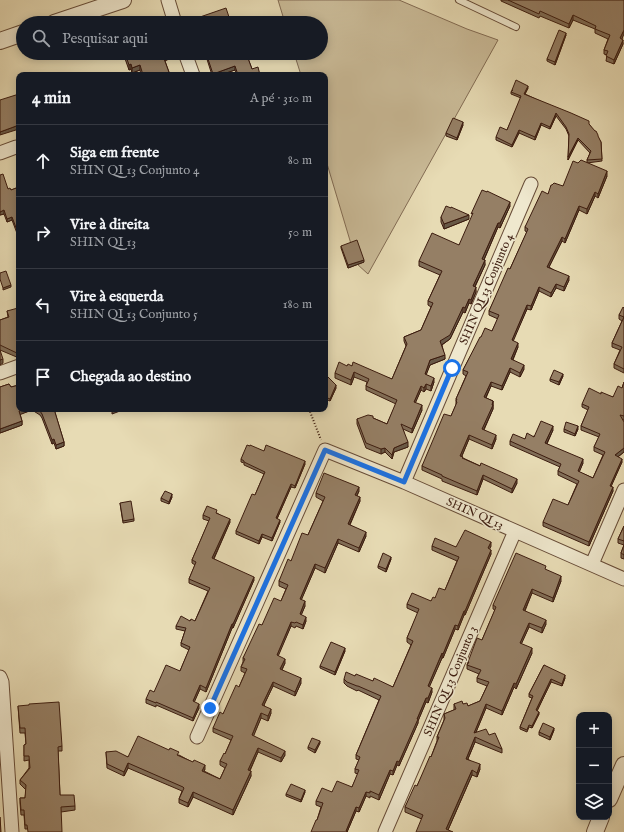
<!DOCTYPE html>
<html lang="pt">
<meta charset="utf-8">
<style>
body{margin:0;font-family:"IM FELL English",serif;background:#242831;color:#f1f3f6}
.controls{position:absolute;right:12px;bottom:12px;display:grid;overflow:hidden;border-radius:8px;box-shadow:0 2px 10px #0003}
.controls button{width:36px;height:36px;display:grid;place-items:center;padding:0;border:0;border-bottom:1px solid #363941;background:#171b24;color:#f1f3f6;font:20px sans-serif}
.stop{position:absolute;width:12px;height:12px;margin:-9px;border:3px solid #1a73e8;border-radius:50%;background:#fff}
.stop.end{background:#1a73e8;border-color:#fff;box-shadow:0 1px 4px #0008}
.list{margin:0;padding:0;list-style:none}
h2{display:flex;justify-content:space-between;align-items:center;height:52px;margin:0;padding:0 16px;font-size:17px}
h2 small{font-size:13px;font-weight:400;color:#9ea1a6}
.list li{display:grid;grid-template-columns:26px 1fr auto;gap:12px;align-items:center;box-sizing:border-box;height:72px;padding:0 16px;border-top:1px solid #363941}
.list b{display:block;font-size:15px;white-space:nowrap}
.list p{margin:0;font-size:13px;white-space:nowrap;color:#9ea1a6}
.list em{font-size:13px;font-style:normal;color:#9ea1a6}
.icon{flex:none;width:22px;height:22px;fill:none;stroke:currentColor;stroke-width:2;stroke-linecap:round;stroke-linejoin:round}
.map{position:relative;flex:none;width:624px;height:832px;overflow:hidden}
.search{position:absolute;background:#171b24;box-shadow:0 2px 10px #0003;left:16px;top:16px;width:312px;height:44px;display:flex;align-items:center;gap:10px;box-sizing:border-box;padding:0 14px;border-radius:22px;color:#9ea1a6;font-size:15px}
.panel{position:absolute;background:#171b24;box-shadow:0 2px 10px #0003;left:16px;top:72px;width:312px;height:340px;border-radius:8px}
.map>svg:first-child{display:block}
</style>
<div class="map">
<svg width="624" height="832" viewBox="0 0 624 832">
<rect width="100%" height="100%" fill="#e7dbb4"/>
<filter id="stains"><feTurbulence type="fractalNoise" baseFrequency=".005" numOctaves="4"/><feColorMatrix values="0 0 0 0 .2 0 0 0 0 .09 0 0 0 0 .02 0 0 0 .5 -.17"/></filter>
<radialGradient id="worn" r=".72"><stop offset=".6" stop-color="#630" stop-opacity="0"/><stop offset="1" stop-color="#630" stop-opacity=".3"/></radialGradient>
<path fill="#cabb98" stroke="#836c54" d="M278,0H399L467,29L498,40L368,274L357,264L325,157V75H301L294,53H321V23H285Z"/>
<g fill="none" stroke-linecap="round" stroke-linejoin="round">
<defs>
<path id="service" d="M459,0L516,27"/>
<path id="minor" d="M168,0L175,23
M185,53L193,75
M0,153L16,147
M0,373L19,366
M404,482L531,184
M592,564L624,490
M0,677L2,682L12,832
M197,737L325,450L404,482L624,579
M385,832L515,531"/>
<path id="tertiary" d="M54,23L123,0
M0,41L23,33
M609,799L624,765
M595,832L601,817"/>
</defs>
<use href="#service" stroke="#674c38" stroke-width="8"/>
<use href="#minor" stroke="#674c38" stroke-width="15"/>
<use href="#tertiary" stroke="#674c38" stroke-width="18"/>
<path stroke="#3c1c0f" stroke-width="2" stroke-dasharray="1 2" stroke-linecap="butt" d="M309,409L321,440"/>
<use href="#service" stroke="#efe8ce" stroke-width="6"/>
<use href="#minor" stroke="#efe8ce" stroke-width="13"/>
<use href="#tertiary" stroke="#efe8ce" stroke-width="16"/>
</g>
<path fill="#806d57" stroke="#3c1c0f" d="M501,0H624L622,39L623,44L614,64L606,61L607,55L604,54V50L608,39L595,33V29L573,20L569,28L540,16L539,18L501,1Z
M566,35L555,65L547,61V59Z
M123,53H171V58L165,61L170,75H141L140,70L132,73L131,69L129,70Z
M205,53H246L252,69L260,75H237L235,70L220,75H212Z
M528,88L525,94L589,124L601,142L602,161L587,163V160L590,153L578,140L568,160L569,136L566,129L556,116L550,129L541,125L535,140L519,133L512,147L496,140V137L507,130L521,98L511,94V92L512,90Z
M463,125L457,140L446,136V133Z
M607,176L598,198L595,196L587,214L579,210L565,243L562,241L549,267L569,280L564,291L556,288L551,297L539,291L531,310L527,309L513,340L518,347L513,360L524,369L520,377L510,372L502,390L491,386L486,398L493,401V409L484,430L496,439L492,449L469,439L462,456L463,458L517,483L512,493L483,479L477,495L442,481V479L422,470V466L451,416L456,405V399L466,376L463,374V370L481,337L492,331L498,319L489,315V311L510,269L527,232L525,231V227L548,194L563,186Z
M19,187V236H18L12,220L7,222L4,214L0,215L8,189L11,190Z
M510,206L500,228L498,227L484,260L485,265L475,287L476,292L471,304L469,303L465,313L463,312L450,339L442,345L445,359L430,365L426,374L434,382L431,391L426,389L424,392L421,390L415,403L422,410L412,433L403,429L408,447L394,452L392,459L385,452L381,454L366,448L357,424V419L373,418L387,424L396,404L366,390V386L367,382L354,377L351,385L335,378V373L347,366H352L392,379L406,346L404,341V337L421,330L431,307L428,305V301L440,275L419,266V261L459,245Z
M451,208L469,219L444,229L441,222V217Z
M341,246L364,262L348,268L341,248Z
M624,308V373L614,368V364L620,350L612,347V343L622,321L619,319V315Z
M7,311L19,312V358L0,350V320L8,317Z
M325,374L336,388L330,401L325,399Z
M563,376L559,385L550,381V379Z
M624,382V420H623L624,452L618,457L622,462L611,486L613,491L589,546L543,526V522L568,505L577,484L558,475V471L560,467L510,445V441L525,439L553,430L547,444L583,463L579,472L593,478L603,455L594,451V447L599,437L581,430V426L588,410L582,407V404L601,394L613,397L622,388Z
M9,384L11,387L19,385V409H54L64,442V446L56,449L54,443L52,444L42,418L40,415L32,410L20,414L22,421V425L0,433V387Z
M564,429H578L575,436L564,432Z
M264,451L305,464L295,488L291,487L277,519L280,522L272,541L262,537L259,544L236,534V531L255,495L264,474L244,465V463L241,462V459Z
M359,491L357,496L360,501L350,525L366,536L359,552L338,543L325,573L315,568L301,600L305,606L301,615L306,621L303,629L296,626L295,628L291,626L278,655L285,663L282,670L301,683L295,696L273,686L264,705L271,713L268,721L261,718L253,736L285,755L281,762L258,752L250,771L251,776L233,815L193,797L188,807L179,803V799L182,791L128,768L124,776L107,768L106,752L128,757L179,755L205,769L204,771L220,779L225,768L220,765V761L225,754L231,740L213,732V728L223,714L239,687L245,673L241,671V667L243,662V658L262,625L281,601L286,589L279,586V581L291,561L308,535L323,501L316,497V493Z
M172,497L169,504L161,501V498Z
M120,503L134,519V521L123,523Z
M217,513L230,522L214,559L254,580L233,628H232L206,692L200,689L194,702L199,708L193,721L156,705V707L146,703V699L180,671L189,650L181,646V643L185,631L176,629V626L190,621H195L208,591L189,583V579L195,565L192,563V560L209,521L203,519V515Z
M624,526V559L621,558V553L624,545L618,543V539Z
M432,546L456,547L491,546L489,549L491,554L465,615H464L458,630L455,629L443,658H442L429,687L432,692L428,703L426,702L418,721V723L399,766L397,765L393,775L390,774L379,800L370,796V798L366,796L359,812L356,811L347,832L317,820L321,807L316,805V801L332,792L352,787L358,774L355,773V769L359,760L356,759V755L379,700L358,690L357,691L347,686L344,683V679L355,676L393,687L411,645L407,642V638L418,613L407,608V604L431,601L445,590L457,561L432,550Z
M391,559L386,572L378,568V566Z
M546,570L561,581L553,602L532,593L525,611L546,624L542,633L529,627L521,644L532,653L516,689L514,687L502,715L486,708L476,732L489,735L502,749V753L475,742L468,759L480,769L477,777L472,775L448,830L405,812V807L417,786L431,757L437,741V737L444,720V714L454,710V704H463L468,706L480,701L487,686L477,682V678L479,674L467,669V665L468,662L482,640L495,610L493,609V605Z
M345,651L335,675L320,668V666Z
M544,665L565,678L562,686L551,682L537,711L539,714L532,728L529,727L527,732L520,729V727L532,698L529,697V694Z
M18,706L62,746V751H58L60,795L75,806V810L61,812L27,829H25L24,815H21L20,803V798H25L26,790L20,784V780L29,768V760L24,761V745L26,744L25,733H20Z
M554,730L550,740L539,735V732Z
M320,743L315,753L308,749V747Z
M305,792L301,802L286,796V794Z"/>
<path fill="#685947" stroke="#3c1c0f" d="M573,15V20L569,28V24Z
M624,30V34L620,43V38Z
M566,33V35L555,65V62Z
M623,40V44L614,64V60Z
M171,53V58L163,61V56Z
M131,64V69L129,70V65Z
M140,65V70L132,73V68Z
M235,66V70L220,75H213V74Z
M528,86V88L524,96V94Z
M556,113V116L550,129V127Z
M463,122V125L457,140V138Z
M541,123V125L535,140V137Z
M19,125V129L0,135V132Z
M519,130V133L512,147V145Z
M578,138V140L568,160V157Z
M607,171V176L598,198V194Z
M595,192V196L587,214V209Z
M510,202V206L500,228V223Z
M579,206V210L565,243V239Z
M4,210V214L0,215V212Z
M469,215V219L444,229V224Z
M12,217V220L7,222V219Z
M498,223V227L482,264V259Z
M562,237V241L547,271V267Z
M364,260V262L348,268V265Z
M485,260V265L473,290V286Z
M569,276V280L564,291V287Z
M556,284V288L551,297V293Z
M11,285V287L3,290V288Z
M476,287V292L471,304V300Z
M539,287V291L531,310V306Z
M469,299V303L465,313V308Z
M527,305V309L512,344V340Z
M463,307V312L450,339L440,346V341Z
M518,343V347L511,363V359Z
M445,355V359L430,365L425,378V374L430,360Z
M3,359V363L0,365V360Z
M524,365V369L520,377V373Z
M510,368V372L502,390V386Z
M354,372V377L351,385V380Z
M563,374V376L559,385V382Z
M434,378V382L431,391V386Z
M491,382V386L484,401V397Z
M426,384V389L424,392V388Z
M336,385V388L330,401V399Z
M421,386V390L414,406V402Z
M493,401V409L482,433V429Z
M422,405V410L412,433V429Z
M24,409H32V410L19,415V411Z
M114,409H120V411L112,414V410Z
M22,421V425L0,433V429Z
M553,426V430L545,447V443Z
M578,426V429L575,436V434Z
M469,435V439L460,460V456Z
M496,435V439L492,449V445Z
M54,439V443L52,444V440Z
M64,442V446L56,449V445Z
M408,442V447L394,452L392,459V455L394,448Z
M385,448V452L381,454V449Z
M624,448V452L615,459V455Z
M583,459V463L578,475V471Z
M622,459V462L610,489V486Z
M305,461V464L295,488V486Z
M483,475V479L477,495V491Z
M517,479V483L512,493V489Z
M291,484V487L276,521V518Z
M359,487V491L355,499V495Z
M613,487V491L589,546V542Z
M172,494V497L169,504V502Z
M360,497V501L348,528V524Z
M230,519V522L212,562V558Z
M280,520V522L272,541V538Z
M366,532V536L359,552V548Z
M262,534V537L259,544V541Z
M338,539V543L325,573V568Z
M491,542V546L488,553V548Z
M491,550V554L465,615V611Z
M391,557V559L386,572V569Z
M315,564V568L300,603V599Z
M561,576V581L553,602V598Z
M254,577V580L233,628V624Z
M532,589V593L523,614V610Z
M305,601V606L300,618V614Z
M464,611V615L458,630V626Z
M306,617V621L303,629V625Z
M546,620V624L542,633V628Z
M291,622V626L277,659V655Z
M529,623V627L520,647V643Z
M232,624V628L206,692V688Z
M455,625V629L443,658V654Z
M345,648V651L335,675V672Z
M532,648V653L516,689V684Z
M442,653V658L428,690V686Z
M285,659V663L280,673V669Z
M565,675V678L562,686V684Z
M301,678V683L295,696V692Z
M551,679V682L536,713V710Z
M273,682V686L262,709V705Z
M514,683V687L502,715V711Z
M200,685V689L193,705V701Z
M432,688V692L428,703V698Z
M426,698V702L418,721V723L399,766V762Z
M199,704V708L193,721V718Z
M486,704V708L474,737V733Z
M271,709V713L268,721V716Z
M539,712V714L532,728V726Z
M261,713V718L252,740V735Z
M554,728V730L550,740V737Z
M475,737V742L466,763V759Z
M320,741V743L315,753V750Z
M258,748V752L248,774V770Z
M285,751V755L281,762V758Z
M397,761V765L393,775V771Z
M128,763V768L124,776V772Z
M480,764V769L477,777V773Z
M205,765V769L202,775V771Z
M390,770V774L379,800V795Z
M472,770V775L447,832L446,829Z
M251,771V776L233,815V810Z
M305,790V792L301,802V800Z
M193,792V797L188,807V803Z
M366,792V796L359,812V808Z
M356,807V811L347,832L346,831Z"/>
<path fill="#957f65" stroke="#3c1c0f" d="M508,0H624V30L620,38L623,40L614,60L606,56L608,51L604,50L610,35L595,29L596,26L573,15L569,24L540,11L539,14Z
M226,8L231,23H202L200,17Z
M559,30L566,33L555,62L547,59Z
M125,53H171L163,56L170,75H143L140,65L132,68L131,64L129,65Z
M206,53H246L252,69L258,67L260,75H238L235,66L213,74Z
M516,80L528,86L524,94L571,113L589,121V124L595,131H596L598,135V136L601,142L602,159L587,160L591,151L578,138L568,157L569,134L566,127L556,113L550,127L541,123L535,137L519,130L512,145L496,137L500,127L507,130L521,96L511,92L513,90H512Z
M19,94V125L0,132V100Z
M453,118L463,122L457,138L446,133Z
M581,160L607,171L598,194L595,192L587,209L579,206L565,239L562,237L547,267L569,276L564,287L556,284L551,293L539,287L531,306L527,305L512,340L518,343L511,359L524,365L520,373L510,368L502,386L491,382L484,397L493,401L492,405H493L482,429L496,435L492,445L469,435L460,456L463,457L462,458L480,466L481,463L517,479L512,489L483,475L477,491L442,476V475L422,466L444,414L451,416L457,402L456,401L457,399H456L468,372L463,370L480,337H481L485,328L492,331L499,315L489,311L508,268L510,269L528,229L525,227L542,191L548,194L551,185H552L554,183L563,186L573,161L578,163Z
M3,174L8,189L10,188L11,190L19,187V233H18L12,217L7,219L4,210L0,212V175Z
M482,190L487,192V191L510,202L500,223H498L482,259L485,260L473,286L476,287L471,300L469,299L465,308L463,307L450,335L440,341L445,355L430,360L425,374L434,378L431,386L426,384L424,388L421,386L414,402L422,405L412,429L401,424L408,442L394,448L392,455L385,448L381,449L366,443L357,419L368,415L373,416V418L387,424L397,400L366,386L369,379L354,372L351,380L335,373L339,362L347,366L348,364L352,366L353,362L392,379L407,344L404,337L421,330L433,303L428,301L442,271L419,261L432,233L459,245L473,213L471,214Z
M446,206L451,208V207L469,215L444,224L441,217Z
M357,240L364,260L348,265L341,246Z
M6,271L11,285L3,288L0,279V273Z
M623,307L624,308V369L614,364L622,347L612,343L624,317L619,315Z
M18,308L19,312V354L0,345V320L9,317L7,311Z
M0,350L3,359L0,360Z
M554,370L563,374L559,382L550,379Z
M325,374L336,385L330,399L325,397Z
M624,382V416L620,415L624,422V448L615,455L622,459L610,486L613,487L589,542L543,522L553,499L568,505L579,481L558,471L561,464L510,441L513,434L525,439L527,433L534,437L541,421L553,426L545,443L583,459L578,471L593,478L605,452L594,447L600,434L581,426L589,407L582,404L589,388L601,394V392L613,397L618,386L622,388Z
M9,384L11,387L19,385V409H24L19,411L22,421L0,429V387Z
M37,409H54L64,442L56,445L54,439L52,440L42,414L40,411Z
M566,422L578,426L575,434L564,429Z
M247,445L250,446V445L264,451L266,445L305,461L295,486L291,484L276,518L280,520L272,538L262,534L259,541L236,531L252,494L255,495L265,472L244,462V461L241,459Z
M324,473L359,487L355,495L360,497L348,524L366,532L359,548L338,539L325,568L315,564L300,599L305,601L300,614L306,617L303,625L296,622L295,623L291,622L277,655L285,659L280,669L301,678L295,692L273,682L262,705L271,709L268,716L261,713L252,735L285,751L281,758L258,748L248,770L251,771L233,810L193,792L188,803L179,799L184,788L183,787L128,763L124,772L107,764L106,752L116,751L128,757L138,736L169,750L170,748L179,752L177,755L193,762L194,760L205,765L202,771L220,779L227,764L220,761L224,753L225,754L233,736L213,728L220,712L223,714L236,685L239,687L247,669L241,667L245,659L243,658L259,624L262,625L274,598L281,601L288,585L279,581L288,559L291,561L302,533L308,535L325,497L316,493Z
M165,491L172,494L169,502L161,498Z
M131,501L134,519L123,521L120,503Z
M207,506L217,510L216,513L230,519L212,558L254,577L233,624H232L206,688L200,685L193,701L199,704L193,718L156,702V703L146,699L150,690L154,692L166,665L180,671L190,647L181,643L186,628L176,626L181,616L190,621L191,619L195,621L210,588L189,579L196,562L192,560L210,518L203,515Z
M624,526V541L618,539Z
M465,530L491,542L488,548L491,550L465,611H464L458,626L455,625L443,654L442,653L428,686L432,688L428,698H426L417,719H418L399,762L397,761L393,771L390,770L379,795L370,791V793L366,792L359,808L356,807L346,831L348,832H311L316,820H317L323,803L316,801L322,788L332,792L337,781L352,787L359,770L355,769L360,757L356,755L381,696L358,686H357L347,682L344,679L346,672L355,676L356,674L373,681L374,678L393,687L413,641L407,638L419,609L407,604L412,593L431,601L433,597L435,598L439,588L445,590L459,557L432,546L435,538L456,547Z
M624,545V555L621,553Z
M383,553L391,557L386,569L378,566Z
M516,553L546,566L545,569L561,576L553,598L532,589L523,610L546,620L542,628L529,623L520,643L532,648L516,684L514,683L502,711L486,704L474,733L486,729L489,735L495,733L502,749L475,737L466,759L480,764L477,773L472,770L446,829L453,832H416L423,815L405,807L415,785L417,786L430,756L431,757L439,737H437L445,718L444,714L456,709L454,704L462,701L463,704L467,703L468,706L480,701L489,682L477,678L481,670L467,665L469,662H468L477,638L482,640L496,607L493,605Z
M331,642L345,648L335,672L320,666Z
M544,665L565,675L562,684L551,679L536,710L539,712L532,726L529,725L527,730L520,727L533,696L529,694Z
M59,702L62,746L58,747L60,795H74L75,806L61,807L62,832H28L27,825H25L24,810H21L20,798H25L26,785L20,780L30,768L29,756H24V745L26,744L25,728H20L18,706L29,705V704Z
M543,723L554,728L550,737L539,732Z
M312,738L320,741L315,750L308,747Z
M291,784L305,790L301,800L286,794Z
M0,817L1,832H0Z"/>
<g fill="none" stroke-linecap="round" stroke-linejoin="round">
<path stroke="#1a73e8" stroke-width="5" d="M210,708L325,450L404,482L452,368"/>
</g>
<g text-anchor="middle" stroke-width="3" stroke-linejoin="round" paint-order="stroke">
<g font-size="12" fill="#3c1c0f" stroke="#efe8ce">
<text transform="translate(486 289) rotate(-67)" y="4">SHIN QI 13 Conjunto 4</text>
<text transform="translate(475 513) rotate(24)" y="4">SHIN QI 13</text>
<text transform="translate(450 681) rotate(-67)" y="4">SHIN QI 13 Conjunto 3</text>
</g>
</g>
<rect width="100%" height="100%" filter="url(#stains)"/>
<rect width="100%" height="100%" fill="url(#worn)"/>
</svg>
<div class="controls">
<button>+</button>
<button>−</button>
<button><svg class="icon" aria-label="layers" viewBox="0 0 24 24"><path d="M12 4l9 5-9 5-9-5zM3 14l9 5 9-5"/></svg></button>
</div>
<div class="stop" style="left:452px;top:368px"></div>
<div class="stop end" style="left:210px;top:708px"></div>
<div class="search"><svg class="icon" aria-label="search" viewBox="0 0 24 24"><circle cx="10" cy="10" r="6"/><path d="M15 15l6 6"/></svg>Pesquisar aqui</div>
<section class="panel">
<h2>4 min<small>A pé · 310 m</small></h2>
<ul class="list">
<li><svg class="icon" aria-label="ahead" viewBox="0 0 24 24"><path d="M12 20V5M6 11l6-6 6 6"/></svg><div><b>Siga em frente</b><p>SHIN QI 13 Conjunto 4</p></div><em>80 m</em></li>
<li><svg class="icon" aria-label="right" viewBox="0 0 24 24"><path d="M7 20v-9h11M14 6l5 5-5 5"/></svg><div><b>Vire à direita</b><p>SHIN QI 13</p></div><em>50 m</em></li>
<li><svg class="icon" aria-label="left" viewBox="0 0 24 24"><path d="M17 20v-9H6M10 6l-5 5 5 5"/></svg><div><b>Vire à esquerda</b><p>SHIN QI 13 Conjunto 5</p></div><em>180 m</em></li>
<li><svg class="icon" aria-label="arrive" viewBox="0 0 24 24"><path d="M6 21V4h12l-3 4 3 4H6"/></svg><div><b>Chegada ao destino</b></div></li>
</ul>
</section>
</div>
